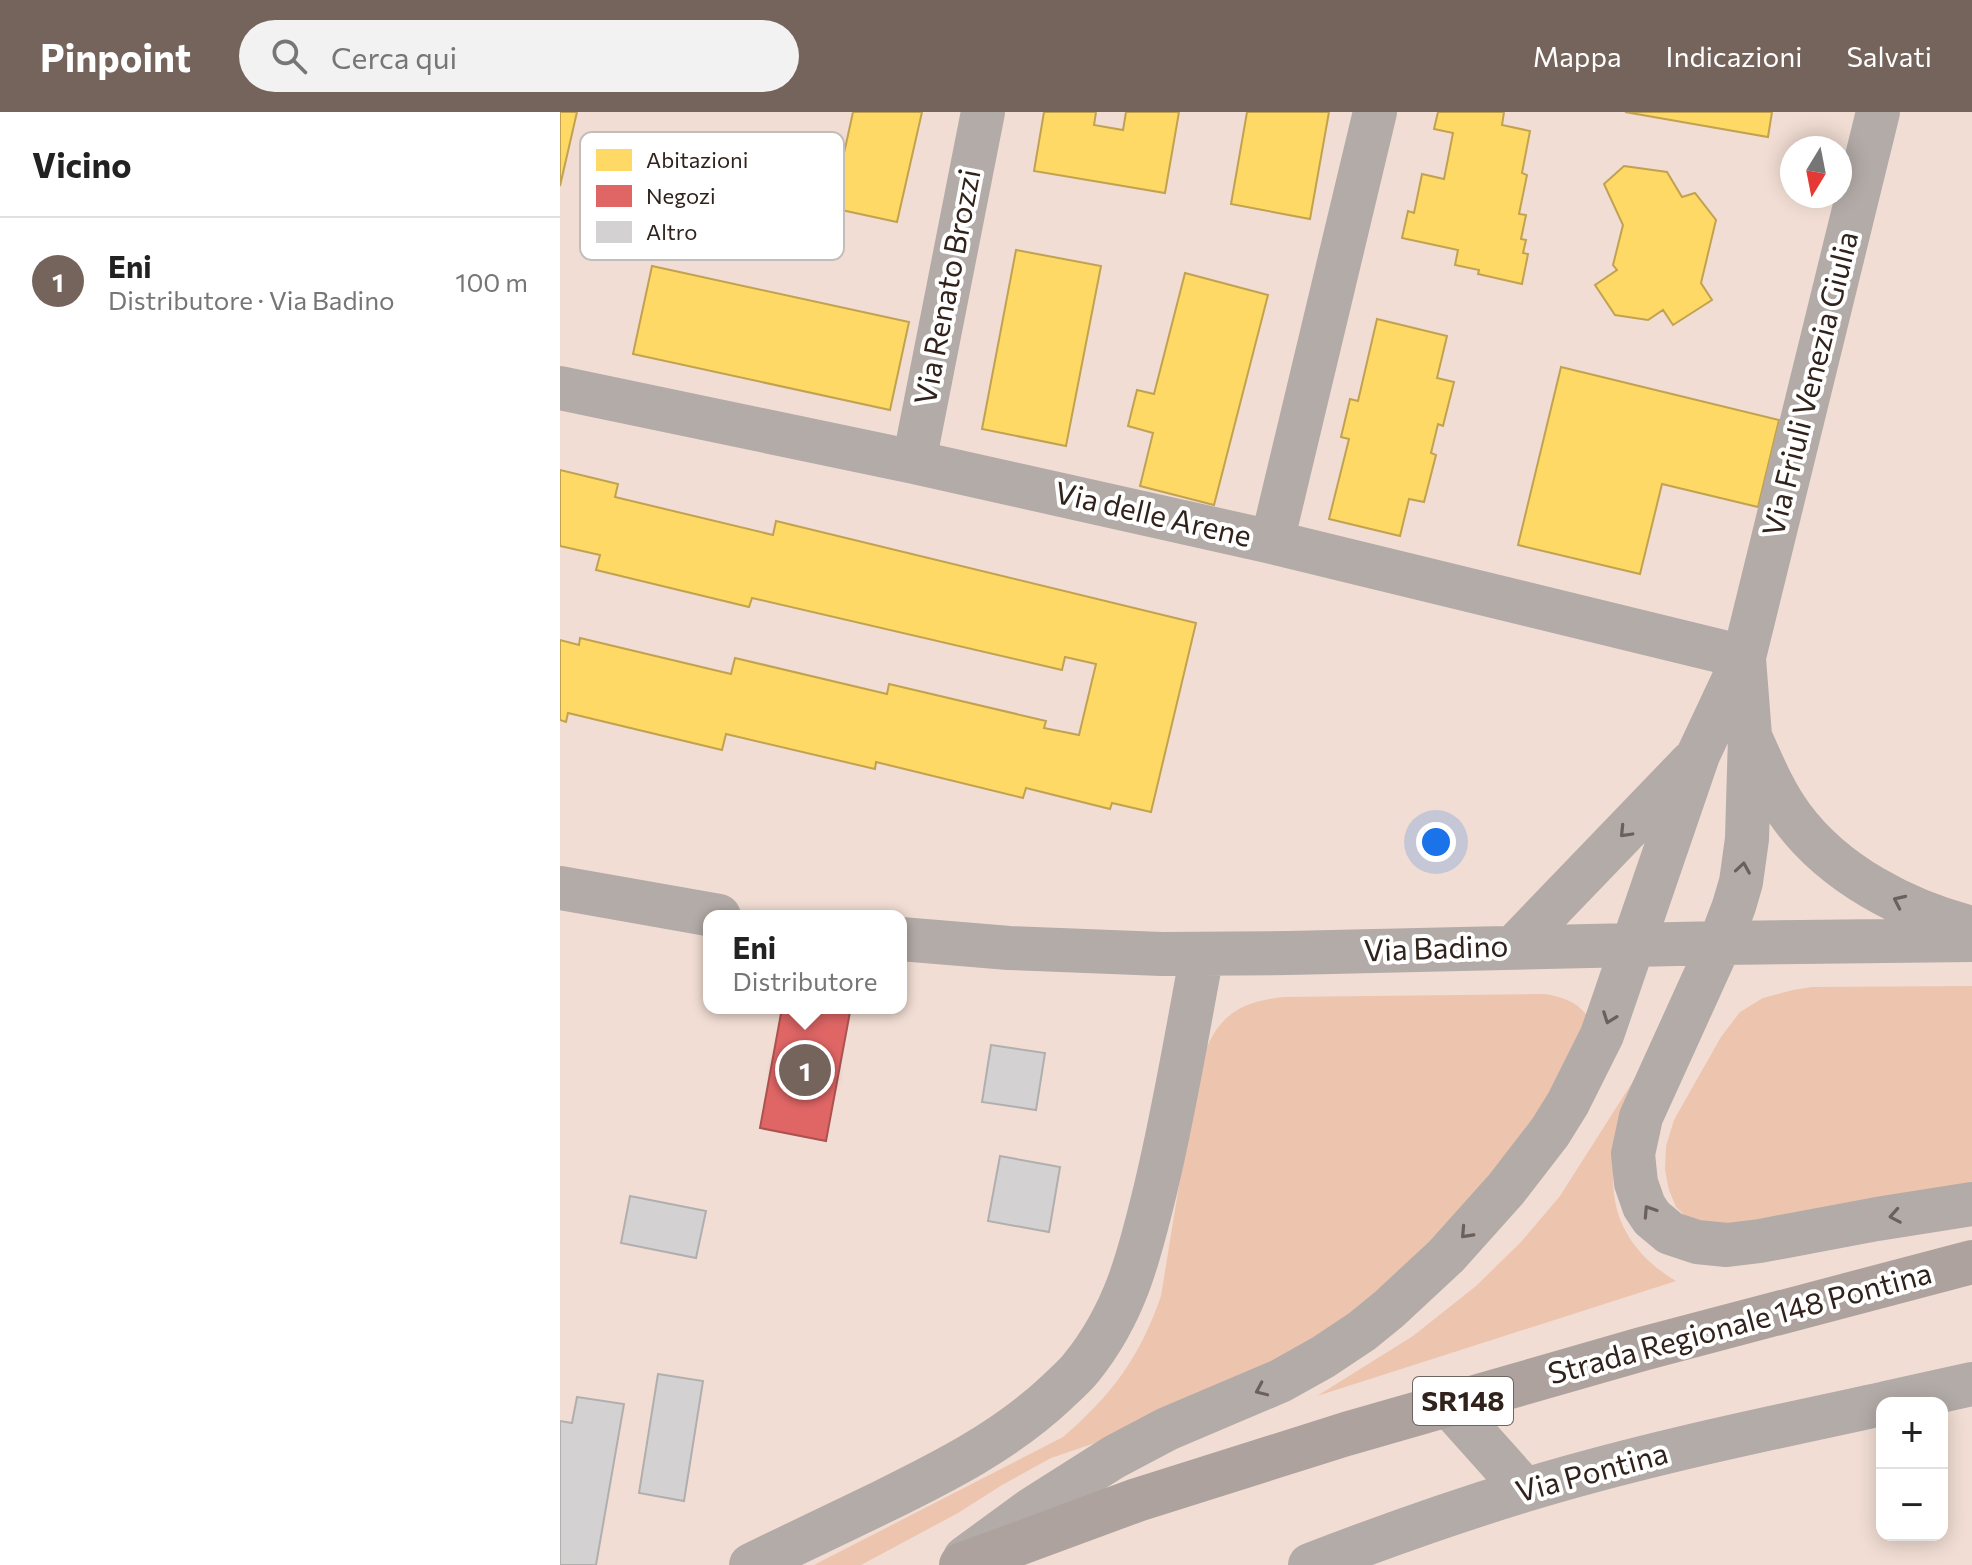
<!DOCTYPE html>
<html lang="it">
<meta charset="utf-8">
<style>
body{margin:0;font-family:Commissioner,sans-serif;background:#f2f2f2;color:#222}
.controls{position:absolute;right:24px;bottom:24px;display:grid;overflow:hidden;border-radius:16px;box-shadow:0 4px 20px #0003}
.controls button{width:72px;height:72px;display:grid;place-items:center;padding:0;border:0;border-bottom:2px solid #e0e0e0;background:#fff;color:#222;font:40px sans-serif}
.compass{position:absolute;left:1220px;top:24px;width:72px;height:72px;border-radius:50%;background:#fff;box-shadow:0 4px 20px #0003;rotate:190deg}
.you{position:absolute;left:876px;top:730px;width:28px;height:28px;margin:-20px;border:6px solid #fff;border-radius:50%;background:#1a73e8;box-shadow:0 0 0 12px #1a73e833}
.badge{display:grid;place-items:center;width:52px;height:52px;border-radius:50%;background:#74645c;color:#fff;font-size:26px;font-weight:700}
.pin{position:absolute;translate:-50% -50%;border:4px solid #fff;box-shadow:0 2px 8px #0006}
.popup{position:absolute;left:143px;top:798px;width:204px;height:104px;box-sizing:border-box;display:grid;place-content:center;border-radius:16px;background:#fff;filter:drop-shadow(0 2px 6px #0005);font-size:26px;white-space:nowrap;color:#767676}
.popup b{font-size:30px;color:#222}
.popup::after{content:'';position:absolute;left:50%;top:100%;margin-left:-16px;border:16px solid transparent;border-top-color:#fff}
.list{margin:0;padding:0;list-style:none}
h2{display:flex;justify-content:space-between;align-items:center;height:104px;margin:0;padding:0 32px;font-size:34px}
h2 small{font-size:26px;font-weight:400;color:#767676}
.list li{display:grid;grid-template-columns:52px 1fr auto;gap:24px;align-items:center;box-sizing:border-box;height:128px;padding:0 32px;border-top:2px solid #e0e0e0}
.list b{display:block;font-size:30px;white-space:nowrap}
.list p{margin:0;font-size:26px;white-space:nowrap;color:#767676}
.list em{font-size:26px;font-style:normal;color:#767676}
.icon{flex:none;width:44px;height:44px;fill:none;stroke:currentColor;stroke-width:2;stroke-linecap:round;stroke-linejoin:round}
.map{position:relative;flex:none;width:1412px;height:1453px;overflow:hidden}
header{display:flex;align-items:center;gap:48px;box-sizing:border-box;height:112px;padding:0 40px;background:#74645c;color:#fff}
header strong{font-size:38px}
nav{display:flex;gap:44px;margin-inline-start:auto;font-size:28px}
.search{width:560px;height:72px;background:#f2f2f2;display:flex;align-items:center;gap:20px;box-sizing:border-box;padding:0 28px;border-radius:44px;color:#767676;font-size:30px}
main{display:flex}
aside{flex:1;background:#fff}
.map>svg:first-child{display:block}
</style>
<header>
<strong>Pinpoint</strong>
<div class="search"><svg class="icon" aria-label="search" viewBox="0 0 24 24"><circle cx="10" cy="10" r="6"/><path d="M15 15l6 6"/></svg>Cerca qui</div>
<nav><a>Mappa</a><a>Indicazioni</a><a>Salvati</a></nav>
</header>
<main>
<aside>
<h2>Vicino<small></small></h2>
<ul class="list">
<li><span class="badge">1</span><div><b>Eni</b><p>Distributore · Via Badino</p></div><em>100 m</em></li>
</ul>
</aside>
<div class="map">
<svg width="1412" height="1453" viewBox="0 0 1412 1453">
<rect width="100%" height="100%" fill="#f1ddd3"/>
<path fill="#edc4ae" d="M1412,874V1070L1183,1127L1130,1109L1116,1095L1109,1078L1105,1058L1106,1034L1114,1008L1161,925L1180,900L1203,886L1233,878L1252,875Z
M983,882C1004,884 1030,894 1032,919C1033,925 1030,933 1030,939L819,1199L535,1331L491,1346L442,1373L398,1401L301,1453H254L503,1325C552,1283 580,1245 601,1184L636,969C650,915 666,891 724,885Z
M1091,941C1082,966 1073,992 1065,1017C1061,1028 1055,1040 1054,1052C1048,1104 1072,1143 1116,1169L757,1284L853,1224L916,1174L961,1130L1000,1084Z"/>
<path fill="#ffd966" stroke="#c1a250" stroke-width="2" d="M0,0H17L0,74Z
M293,0H362L337,110L272,96Z
M484,0H536L534,13L563,18L566,0H619L605,81L474,59Z
M687,0H769L750,107L671,92Z
M878,0H944L942,13L970,19L962,61L967,63L959,102L966,103L961,127L966,128L963,141L968,142L962,172L918,162L919,158L895,153L898,138L842,126L848,99L854,101L862,62L884,67L893,21L874,17Z
M1065,0H1212L1208,25Z
M1064,54L1107,60L1122,85L1135,81L1156,108L1141,171L1152,188L1113,213L1103,198L1088,208L1055,203L1035,173L1057,158L1053,153L1063,113L1044,72Z
M456,138L541,154L506,334L422,317Z
M92,154L349,210L330,298L73,242Z
M625,161L708,183L654,393L580,374L593,321L568,314L577,278L594,282Z
M817,207L887,224L877,266L894,270L883,314L878,312L871,341L876,343L864,390L849,387L840,424L769,407L789,327L781,325L790,287L798,289Z
M1001,255L1219,308L1198,395L1102,372L1080,462L958,433Z
M0,358L58,372L55,385L213,423L216,409L636,511L591,700L552,691L550,697L466,676L463,686L316,650L315,657L166,622L162,638L8,601L6,610L0,608V528L19,533L20,526L171,562L175,546L327,582L329,572L486,609L484,616L519,623L536,552L505,545L502,558L192,486L189,495L36,458L40,443L0,434Z"/>
<path fill="#e06666" stroke="#ac5250" stroke-width="2" d="M222,896H268L290,900L266,1029L200,1016Z"/>
<path fill="#d4d1d2" stroke="#b1aeae" stroke-width="2" d="M431,933L485,941L476,998L422,990Z
M440,1044L500,1055L489,1120L428,1109Z
M70,1084L146,1099L136,1146L61,1131Z
M98,1262L143,1269L124,1389L79,1381Z
M17,1285L64,1292L36,1453H0V1309L12,1311Z"/>
<g fill="none" stroke-linecap="round" stroke-linejoin="round">
<path stroke="#b2aba7" stroke-width="44" d="M0,276L354,350L712,430L1184,545
M354,350L423,0
M712,430L815,0
M1184,547L1190,624L1187,727L1181,770L1174,794L1160,831L1081,1005L1073,1042L1076,1071L1084,1094L1092,1106L1110,1121L1137,1130L1167,1133L1200,1129L1317,1107L1412,1092
M1192,629C1204,656 1215,682 1232,705C1274,762 1345,799 1412,816
M0,776L159,804
M341,827L449,836L602,842L728,841L1160,831L1412,828
M954,835L1131,651
M1326,1291L1412,1272
M889,1293L965,1378
M405,1446L472,1397L554,1345L607,1317L720,1269L763,1245L802,1219L829,1197L886,1144L946,1077L990,1020L1008,991L1042,923L1138,643L1184,545L1318,0
M191,1453C234,1432 278,1411 322,1390C383,1360 445,1329 496,1281C504,1273 514,1265 521,1256C565,1202 579,1145 595,1079C614,1001 627,921 642,842
M750,1453C820,1426 890,1401 962,1379C1080,1343 1201,1318 1322,1292"/>
<path stroke="#ada29d" stroke-width="44" d="M401,1453L577,1388L786,1322L1082,1237L1412,1150"/>
</g>
<defs><path id="oneway-chevron" d="M-2-3.5L2.5 0L-2 3.5" fill="none" stroke-width="1.6" stroke-linecap="round" stroke-linejoin="round" transform="scale(2)"/></defs>
<g stroke="#6b605b">
<use href="#oneway-chevron" transform="translate(1065 720) rotate(134)"/>
<use href="#oneway-chevron" transform="translate(1183 756) rotate(-81)"/>
<use href="#oneway-chevron" transform="translate(1339 789) rotate(-155)"/>
<use href="#oneway-chevron" transform="translate(1049 906) rotate(110)"/>
<use href="#oneway-chevron" transform="translate(1089 1099) rotate(-123)"/>
<use href="#oneway-chevron" transform="translate(1335 1104) rotate(170)"/>
<use href="#oneway-chevron" transform="translate(906 1121) rotate(133)"/>
<use href="#oneway-chevron" transform="translate(701 1278) rotate(156)"/>
</g>
<g text-anchor="middle" stroke-width="8" stroke-linejoin="round" paint-order="stroke">
<rect fill="#fff" stroke="#6f6560" stroke-width="2" x="853" y="1265" width="100" height="48" rx="6"/>
<g font-size="28" font-weight="bold" fill="#31231c">
<text x="903" y="1299">SR148</text>
</g>
<g font-size="30" fill="#31231c" stroke="#fff">
<text transform="translate(388 175) rotate(-79)" y="10">Via Renato Brozzi</text>
<text transform="translate(1251 272) rotate(-76)" y="10">Via Friuli Venezia Giulia</text>
<text transform="translate(593 403) rotate(13)" y="10">Via delle Arene</text>
<text transform="translate(876 837) rotate(-2)" y="10">Via Badino</text>
<text transform="translate(1180 1212) rotate(-15)" y="10">Strada Regionale 148 Pontina</text>
<text transform="translate(1032 1361) rotate(-15)" y="10">Via Pontina</text>
</g>
</g>
<rect x="20" y="20" width="264" height="128" rx="12" fill="#fff" stroke="#c1bdbb" stroke-width="2"/>
<rect x="36" y="37" width="36" height="22" fill="#ffd966"/>
<rect x="36" y="73" width="36" height="22" fill="#e06666"/>
<rect x="36" y="109" width="36" height="22" fill="#d4d1d2"/>
<g font-size="22" fill="#31231c">
<text x="86" y="56">Abitazioni</text>
<text x="86" y="92">Negozi</text>
<text x="86" y="128">Altro</text>
</g>
</svg>
<div class="controls">
<button>+</button>
<button>−</button>
</div>
<svg class="compass" viewBox="-18 -18 36 36"><path d="M0-13l5 13h-10z" fill="#e53935"/><path d="M0 13l5-13h-10z" fill="#767676"/></svg>
<div class="you"></div>
<div class="pin badge" style="left:245px;top:958px">1</div>
<div class="popup"><b>Eni</b>Distributore</div>
</div>
</main>
